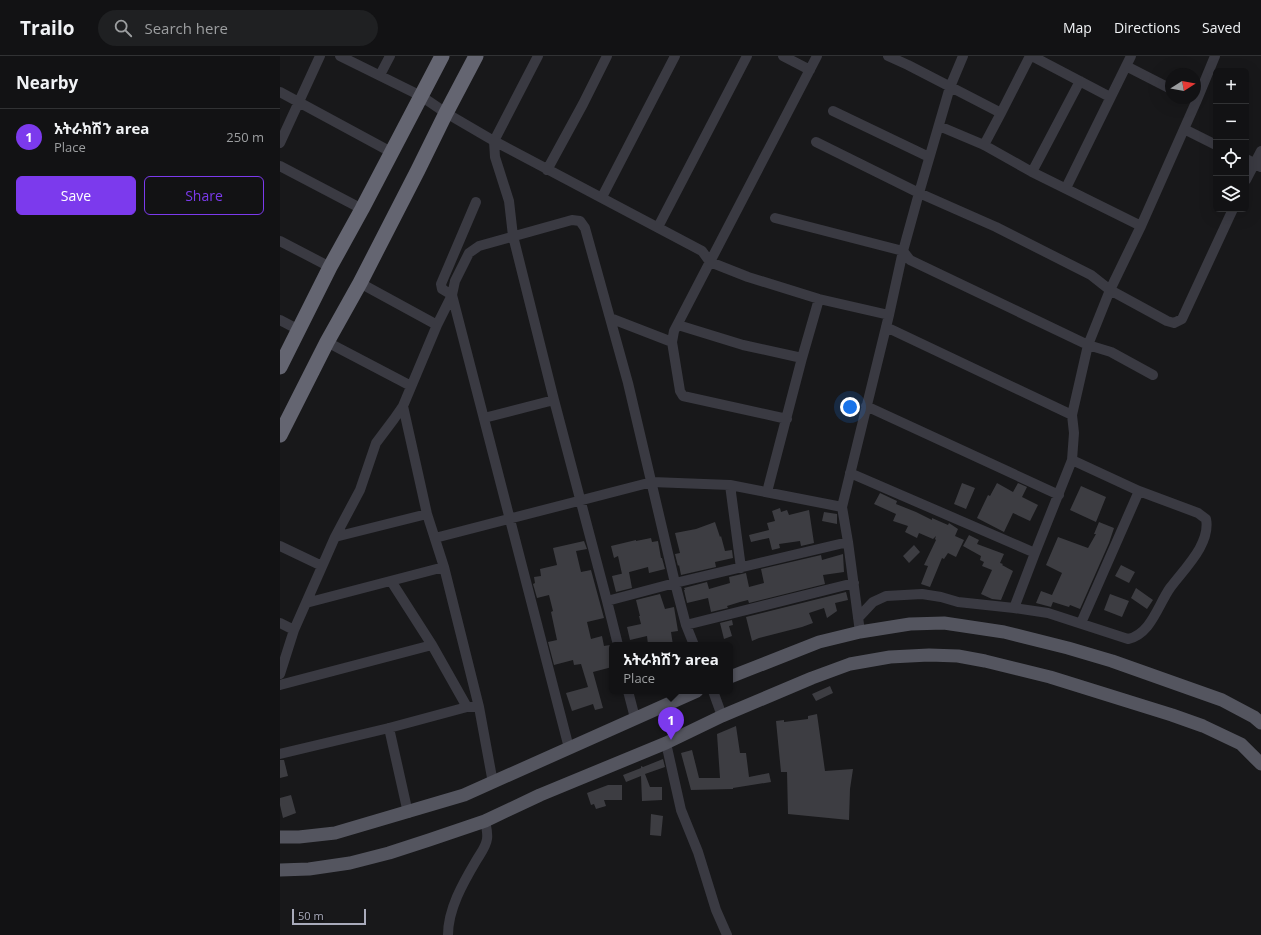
<!DOCTYPE html>
<meta charset="utf-8">
<style>
body{margin:0;font-family:"Open Sans","Noto Sans Ethiopic",sans-serif;background:#1f2022;color:#f1f3f6}
.controls{position:absolute;right:12px;top:12px;display:grid;overflow:hidden;border-radius:6px;box-shadow:0 4px 16px #0002}
.controls button{width:36px;height:36px;display:grid;place-items:center;padding:0;border:0;border-bottom:1px solid #313234;background:#121214;color:#f1f3f6;font:20px sans-serif}
.compass{position:absolute;left:885px;top:12px;width:36px;height:36px;border-radius:50%;background:#121214;box-shadow:0 4px 16px #0002;rotate:79deg}
.scale{position:absolute;left:12px;bottom:10px;width:74px;box-sizing:border-box;padding-left:4px;border:2px solid #a9abbb;border-top:0;font-size:11px;line-height:14px;white-space:nowrap;color:#a9abbb;-webkit-text-stroke:3px #131315;paint-order:stroke}
.you{position:absolute;left:570px;top:351px;width:14px;height:14px;margin:-10px;border:3px solid #fff;border-radius:50%;background:#1a73e8;box-shadow:0 0 0 6px #1a73e833}
.badge{display:grid;place-items:center;width:26px;height:26px;border-radius:50%;background:#7c3aed;color:#fff;font-size:13px;font-weight:700}
.pin{position:absolute;translate:-50% -33px;filter:drop-shadow(0 1px 2px #0008)}
.pin::after{content:'';position:absolute;top:21px;width:14px;height:12px;background:inherit;clip-path:polygon(0 0,100% 0,50% 100%)}
.popup{position:absolute;left:329px;top:586px;width:124px;height:52px;box-sizing:border-box;display:grid;place-content:center;border-radius:6px;background:#121214;filter:drop-shadow(0 1px 3px #0005);font-size:13px;white-space:nowrap;color:#9c9ea0}
.popup b{font-size:15px;color:#f1f3f6}
.popup::after{content:'';position:absolute;left:50%;top:100%;margin-left:-8px;border:8px solid transparent;border-top-color:#121214}
.list{margin:0;padding:0;list-style:none}
h2{display:flex;justify-content:space-between;align-items:center;height:52px;margin:0;padding:0 16px;font-size:17px}
h2 small{font-size:13px;font-weight:400;color:#9c9ea0}
.list li{display:grid;grid-template-columns:26px 1fr auto;gap:12px;align-items:center;box-sizing:border-box;height:56px;padding:0 16px;border-top:1px solid #313234}
.list b{display:block;font-size:15px;white-space:nowrap}
.list p{margin:0;font-size:13px;white-space:nowrap;color:#9c9ea0}
.list em{font-size:13px;font-style:normal;color:#9c9ea0}
.actions{display:flex;gap:8px;padding:12px 16px}
.actions a{flex:1;padding:9px 0;border:1px solid #7c3aed;border-radius:6px;text-align:center;font-size:14px;color:#7c3aed}
.actions .main{background:#7c3aed;color:#fff}
.icon{flex:none;width:22px;height:22px;fill:none;stroke:currentColor;stroke-width:2;stroke-linecap:round;stroke-linejoin:round}
.map{position:relative;flex:none;width:981px;height:879px;overflow:hidden}
header{display:flex;align-items:center;gap:24px;box-sizing:border-box;height:56px;padding:0 20px;background:#121214;border-bottom:1px solid #313234}
header strong{font-size:19px}
nav{display:flex;gap:22px;margin-inline-start:auto;font-size:14px}
.search{width:280px;height:36px;background:#1f2022;display:flex;align-items:center;gap:10px;box-sizing:border-box;padding:0 14px;border-radius:22px;color:#9c9ea0;font-size:15px}
main{display:flex}
aside{flex:1;background:#121214}
.map>svg:first-child{display:block}
</style>
<header>
<strong>Trailo</strong>
<div class="search"><svg class="icon" aria-label="search" viewBox="0 0 24 24"><circle cx="10" cy="10" r="6"/><path d="M15 15l6 6"/></svg>Search here</div>
<nav><a>Map</a><a>Directions</a><a>Saved</a></nav>
</header>
<main>
<aside>
<h2>Nearby<small></small></h2>
<ul class="list">
<li><span class="badge">1</span><div><b>አትራክሽን area</b><p>Place</p></div><em>250 m</em></li>
</ul>
<div class="actions"><a class="main">Save</a><a>Share</a></div>
</aside>
<div class="map">
<svg width="981" height="879" viewBox="0 0 981 879">
<rect width="100%" height="100%" fill="#18181a"/>
<path fill="#3d3d42" d="M682,427L695,432L686,453L674,448Z
M717,427L733,436L738,427L747,431L742,441L758,449L750,465L733,457L724,476L697,462L708,439L710,440Z
M801,430L826,441L816,466L790,454Z
M600,437L617,445L616,448L636,456L652,464V462L668,469L669,467L678,473L675,480L684,484L676,501L668,497L664,503L662,502L650,531L641,528L648,510L644,509L656,484L655,483L656,480L653,483L639,477L637,482L625,476L628,470L613,465L616,458L594,448Z
M500,452L501,456L507,454L509,459L529,454L534,487L521,490L520,485L499,488L500,492L492,494L489,482L471,486L469,479L489,474L487,467L495,465L492,455Z
M544,456L557,458V468L542,465Z
M435,466L440,481L441,480L445,495L452,494L453,502L435,506L436,511L401,519L399,509L398,510L395,498L400,497L395,477L416,473Z
M819,466L834,472L829,487L800,553L790,549L789,551L773,546L771,551L756,547L761,535L772,539L782,517L766,509L778,481L808,492L816,478H814Z
M689,479L699,484L697,488L724,498L720,507L723,508L722,509L733,515L721,544L712,543L701,538L712,514L702,510L704,506L700,504L701,500L683,490Z
M371,482L372,486L378,485L381,502H382L385,513L369,517L368,511L342,518L338,500L334,502L331,490L356,484V485Z
M304,485L307,493L296,495L301,516L311,514L324,562L307,566L311,583L322,580L324,590L330,589L332,599V611L313,616L323,652L315,654L313,648L292,655L286,637L308,631L301,608L294,609L293,604L274,609L268,586L277,584L271,556L273,555L269,539L257,542L253,528L255,527L254,521L261,520L260,513L277,509L273,492Z
M634,489L640,496L629,507L623,500Z
M563,498L564,516L543,519L545,528L469,547L468,544L460,546L447,550L448,552L431,556L428,542L407,547L404,534H405L404,532L427,526L429,533L450,527L449,521L466,517L469,531L484,527L481,513L541,499L542,504Z
M841,509L855,516L849,527L835,520Z
M349,516L352,532L336,536L332,520Z
M856,532L873,544L867,553L851,542Z
M566,536L568,544L555,547L557,555L547,562L544,552L529,557L533,567L522,571L479,582L472,585L466,561Z
M380,538L385,553L394,551L398,575L391,576L393,589H368L367,580L350,584L347,571L361,568L359,560H360L356,544Z
M830,538L849,545L842,561L824,554Z
M452,564L453,569L449,570L452,580L444,583L440,567Z
M550,630L553,637L536,645L532,638Z
M537,658L545,715L573,713L570,733L569,764L508,758L507,716H501L496,665L504,664V666L528,663V660Z
M456,670L460,697H466L469,721L489,717L491,726L453,732V733L411,734L401,697L412,694L419,722H440L437,678Z
M383,703L385,711L365,718L370,731H382V744L362,745L361,720L346,726L343,719L361,712V710L363,711Z
M0,704H4L8,720L0,722Z
M328,729H342V744H324L326,750L316,753L314,748L311,749L307,737Z
M11,739L16,757L3,762L0,749V742Z
M371,758L383,760L381,780L370,779Z"/>
<g fill="none" stroke-linecap="round" stroke-linejoin="round">
<path stroke="#3a3a42" stroke-width="10" d="M60,0L141,40L166,57L214,85L422,195L430,206L468,221L539,243L609,259
M258,0L214,85L215,101L229,145L233,180L274,344L327,545L338,589
M503,0L530,14
M608,0L628,9L721,57
M752,0L830,41
M846,10L891,33
M100,19L110,0
M0,36L111,96
M553,55L649,101
M659,70L704,89L752,116L861,170
M904,73L936,89
M536,86L639,137L716,171L811,219L830,234L887,265L894,267L902,263L953,153
M0,87L40,0
M704,89L721,57L750,0
M966,103L981,111
M0,110L82,153
M267,114L303,48L327,0
M752,116L800,25
M966,124L981,95
M786,132L851,0
M322,141L395,0
M196,146L161,228L162,233L172,239L289,692
M495,162L623,195L630,204L808,289L831,296L873,319
M378,171L467,0
M0,185L50,211
M80,227L157,269
M330,262L392,286
M0,264L19,274
M398,269L463,289L522,302
M606,271L792,359
M47,286L131,330
M123,350L147,458L164,511L199,651L213,727
M586,350L779,439
M204,362L274,344
M507,363L403,340L400,335L392,286L394,275L537,0
M570,417L755,497
M450,429L461,512
M487,436L522,302L539,243
M55,481L147,458
M155,482L372,426L450,429L562,451
M0,490L42,510
M111,525L152,589L187,651
M327,545L395,527L568,486
M26,547L164,511
M734,552L755,497L792,404L794,377L792,359L808,289L830,234L861,170L916,46L935,0
M578,562L593,546L606,540L642,538L661,541L678,546L734,552L768,557L848,583C871,578 878,549 890,532C904,513 931,488 926,463L918,457L859,435L792,404
M0,567L14,574
M801,567L859,435
M406,569L574,527
M580,576L568,486L562,451L609,259L623,195L639,137L670,31L683,0
M0,618L14,574L55,481L80,434L96,387L114,363L123,350L157,269L172,239L175,225L189,197L199,190L292,164L300,165L305,172L348,327L395,527L406,569L414,589
M0,629L152,589
M348,635L355,662
M433,635L442,660
M109,672L128,757
M386,687L401,754L418,796L436,854L447,879
M0,698L109,672L187,651H199
M168,879C168,853 183,827 196,805C200,798 206,791 207,783C208,777 206,770 205,765"/>
<path stroke="#54555f" stroke-width="13" d="M450,621L539,586L580,576L630,568L664,567L724,576L788,592L832,605L942,644L974,661L981,667
M0,781H19L55,777L184,739L417,635
M0,814L29,813L70,807L109,797L149,784L205,765L260,739L386,687L442,660L532,622L570,608L610,601L649,599L678,600L705,605L770,621L892,659L923,670L961,688L981,708"/>
<path stroke="#646571" stroke-width="15" d="M0,311L50,211L82,153L162,0
M0,379L47,286L80,227L138,114L166,57L196,0"/>
</g>
</svg>
<div class="controls">
<button>+</button>
<button>−</button>
<button><svg class="icon" aria-label="locate" viewBox="0 0 24 24"><circle cx="12" cy="12" r="6"/><path d="M12 2v4M12 18v4M2 12h4M18 12h4"/></svg></button>
<button><svg class="icon" aria-label="layers" viewBox="0 0 24 24"><path d="M12 4l9 5-9 5-9-5zM3 14l9 5 9-5"/></svg></button>
</div>
<svg class="compass" viewBox="-18 -18 36 36"><path d="M0-13l5 13h-10z" fill="#e53935"/><path d="M0 13l5-13h-10z" fill="#9c9ea0"/></svg>
<div class="scale">50 m</div>
<div class="you"></div>
<div class="pin badge" style="left:391px;top:684px">1</div>
<div class="popup"><b>አትራክሽን area</b>Place</div>
</div>
</main>
